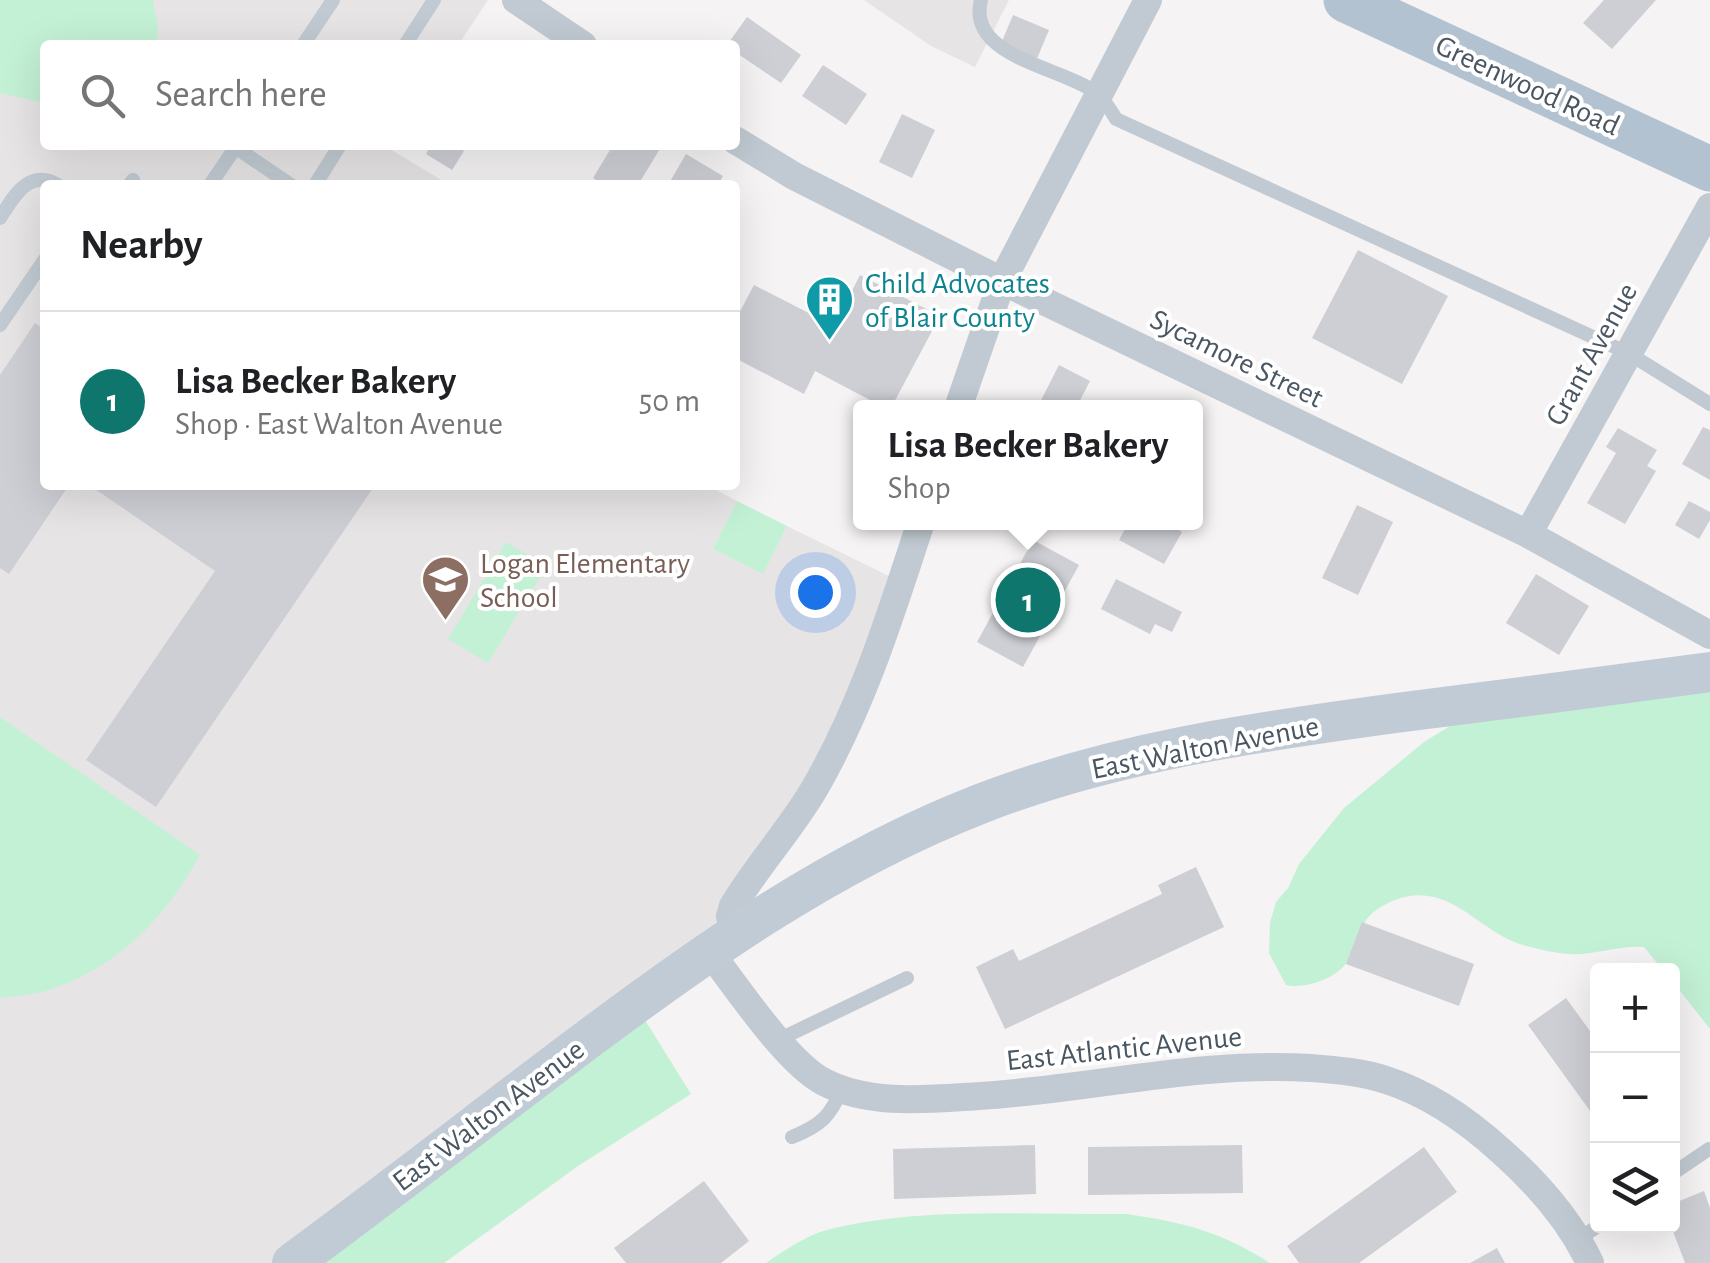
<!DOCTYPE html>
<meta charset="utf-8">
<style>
body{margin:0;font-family:"Alegreya Sans",sans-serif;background:#f2f2f2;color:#202124}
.controls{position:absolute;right:30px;bottom:30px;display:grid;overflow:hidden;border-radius:10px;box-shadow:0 10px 40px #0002}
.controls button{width:90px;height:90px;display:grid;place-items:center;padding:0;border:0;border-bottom:2px solid #e0e0e0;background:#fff;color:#202124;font:50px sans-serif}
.you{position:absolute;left:815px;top:592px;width:35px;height:35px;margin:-25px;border:8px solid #fff;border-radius:50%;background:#1a73e8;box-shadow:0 0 0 15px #1a73e833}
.badge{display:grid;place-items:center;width:65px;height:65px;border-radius:50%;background:#0f766e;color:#fff;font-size:32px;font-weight:700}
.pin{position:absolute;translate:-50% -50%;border:5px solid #fff;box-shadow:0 2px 10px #0006}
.popup{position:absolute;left:853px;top:400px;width:350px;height:130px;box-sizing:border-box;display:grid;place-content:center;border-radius:10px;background:#fff;filter:drop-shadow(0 2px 8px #0005);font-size:32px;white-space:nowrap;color:#757577}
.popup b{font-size:38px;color:#202124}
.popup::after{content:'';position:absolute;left:50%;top:100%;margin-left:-20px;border:20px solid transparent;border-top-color:#fff}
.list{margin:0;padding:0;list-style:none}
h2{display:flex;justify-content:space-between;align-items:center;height:130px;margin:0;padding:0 40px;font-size:42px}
h2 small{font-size:32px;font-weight:400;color:#757577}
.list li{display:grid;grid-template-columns:65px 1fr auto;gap:30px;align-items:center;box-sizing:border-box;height:180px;padding:0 40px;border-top:2px solid #e0e0e0}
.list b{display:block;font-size:38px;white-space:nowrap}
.list p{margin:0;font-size:32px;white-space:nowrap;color:#757577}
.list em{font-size:32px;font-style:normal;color:#757577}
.icon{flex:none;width:55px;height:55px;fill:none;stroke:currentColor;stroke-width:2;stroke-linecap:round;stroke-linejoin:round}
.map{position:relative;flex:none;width:1710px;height:1263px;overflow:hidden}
.search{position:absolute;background:#fff;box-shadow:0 10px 40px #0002;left:40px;top:40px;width:700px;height:110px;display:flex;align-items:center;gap:25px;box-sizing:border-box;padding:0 35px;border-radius:10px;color:#757577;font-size:38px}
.panel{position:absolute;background:#fff;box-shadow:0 10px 40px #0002;left:40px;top:180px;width:700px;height:310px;border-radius:10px}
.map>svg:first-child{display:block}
</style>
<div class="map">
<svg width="1710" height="1263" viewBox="0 0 1710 1263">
<rect width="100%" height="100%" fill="#f5f3f3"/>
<path fill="#e6e4e5" d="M0,0H488L458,45H45V145H392L390,149L450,185H45V485H707L737,501L713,549L763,573L787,526L903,583L879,655L729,916L292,1263H0Z
M864,0H1009L975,67L931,46Z"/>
<path fill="#c3f1d5" d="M0,0H153L158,26L157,45H45V103L0,93Z
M737,501L787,526L763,574L713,549Z
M506,542L547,566L488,663L448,639Z
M1710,672V1029L1673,982L1672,970H1663L1644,947C1618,945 1593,956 1568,954C1554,953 1537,949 1523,945C1477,932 1448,876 1390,902C1354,919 1364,936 1347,962C1336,979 1305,989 1286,985L1269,953L1270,923L1276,902L1288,888L1299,864L1344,808L1424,742L1473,712Z
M0,717L200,855C164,919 119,967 46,991C32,995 15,996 0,998Z
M635,1004L691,1094L578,1166L444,1263H293Z
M1127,1214C1186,1223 1219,1231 1270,1263H766C785,1250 805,1236 827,1230C917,1206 1034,1215 1127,1214Z"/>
<path fill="#cdcfd5" d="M1604,0H1656L1612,49L1583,23Z
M1013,15L1049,30L1036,61L1000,46Z
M747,17L801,55L781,83L735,52V45H727Z
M823,65L867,94L846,125L802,96Z
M902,114L935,130L912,178L879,162Z
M431,145H454L464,151L452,170L426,154Z
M613,145H658L661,147L638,185H604L593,178Z
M686,154L723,176L718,185H668Z
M1358,250L1448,296L1402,384L1312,338Z
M860,275L940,316L891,408H885L815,371L804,394L735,358V321L754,285L834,326Z
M35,323L45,330V485H69L9,574L0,568V375Z
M1059,365L1090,381L1076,408H1037Z
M1703,427L1710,430V480L1682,464Z
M1618,428L1657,450L1647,466L1656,471L1625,524L1587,503L1616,453L1606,447Z
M89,485H375L156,807L86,760L215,571Z
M1689,501L1710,512V520L1699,539L1675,525Z
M1357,505L1393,522L1358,595L1322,578Z
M1129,522H1164L1182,532L1164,564L1119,540Z
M1033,540L1079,565L1023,667L977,642Z
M1536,574L1589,606L1559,655L1506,623Z
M1116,579L1182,612L1172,632L1155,624L1150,634L1101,609Z
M1196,867L1224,927L1005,1029L976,967L1013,949L1019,961L1162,894L1158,885Z
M1362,922L1474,964L1459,1006L1346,964Z
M1566,998L1598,1042V1122L1528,1025Z
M1035,1145L1036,1194L894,1199L893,1149Z
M1242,1145L1243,1193L1088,1195V1147Z
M1424,1147L1457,1192L1359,1263H1299L1287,1246Z
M704,1181L749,1241L721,1263H626L614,1248Z
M1704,1191L1710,1208V1263H1685L1671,1226L1672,1204Z
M1497,1248L1505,1263H1470Z"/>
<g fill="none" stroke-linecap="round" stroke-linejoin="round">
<path stroke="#c1cad2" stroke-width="14" d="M981,0C966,58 1064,67 1098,94C1105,100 1111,111 1116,119L1628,353L1710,404
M303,45L333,0
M405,45L434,0
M235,147L291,185
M129,185L133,180
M210,185L237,145
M315,185L340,145
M0,218C14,196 29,168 58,185
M0,325L45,259
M780,1039L907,978
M792,1137C820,1126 831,1116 842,1088
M1672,1174L1709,1149
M1579,1239L1598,1226"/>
<path stroke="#c1cad2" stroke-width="28" d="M516,0L583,45
M735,140L794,176L1002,281L1528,534L1710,635
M958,408L1002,281L1148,0
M1528,534L1710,207
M734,934L730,916L733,906C758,864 792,828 816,786C864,702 891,613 921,522
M709,951C736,986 787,1063 824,1082C871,1106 929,1099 980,1096C1091,1089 1200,1061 1311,1068C1336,1070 1363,1072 1386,1080C1430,1094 1468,1121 1501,1151C1536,1182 1570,1220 1590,1263"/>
<path stroke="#c1cbd6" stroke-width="40" d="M292,1263C383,1196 473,1126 563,1058C694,959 826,864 980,804C1114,752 1255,732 1396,713C1501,700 1605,686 1710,672"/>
<path stroke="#b3c2d1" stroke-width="45" d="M1346,0L1710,169"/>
</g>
<defs>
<symbol id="building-pin" viewBox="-11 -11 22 30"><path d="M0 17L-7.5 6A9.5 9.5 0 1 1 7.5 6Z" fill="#0f9aa8" stroke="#fff"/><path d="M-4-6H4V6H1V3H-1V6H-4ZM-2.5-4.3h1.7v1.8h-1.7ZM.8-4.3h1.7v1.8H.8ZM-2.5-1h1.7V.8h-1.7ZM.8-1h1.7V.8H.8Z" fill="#fff"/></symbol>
<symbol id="school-pin" viewBox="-11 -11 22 30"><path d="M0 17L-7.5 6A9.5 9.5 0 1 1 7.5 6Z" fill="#8d6e63" stroke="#fff"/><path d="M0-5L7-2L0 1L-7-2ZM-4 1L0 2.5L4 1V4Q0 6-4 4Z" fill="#fff"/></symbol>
</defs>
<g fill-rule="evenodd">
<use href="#building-pin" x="802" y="272" width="55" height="75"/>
<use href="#school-pin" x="418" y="552" width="55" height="75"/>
</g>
<g text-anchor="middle" stroke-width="8" stroke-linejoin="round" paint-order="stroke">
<g font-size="30" fill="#4a5661" stroke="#fff">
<text transform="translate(1528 85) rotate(25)" y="10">Greenwood Road</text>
<text transform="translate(1591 354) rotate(-61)" y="10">Grant Avenue</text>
<text transform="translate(1237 358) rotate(26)" y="10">Sycamore Street</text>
<text transform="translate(1205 747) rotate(-11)" y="10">East Walton Avenue</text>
<text transform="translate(1124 1048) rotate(-6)" y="10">East Atlantic Avenue</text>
<text transform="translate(488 1115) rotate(-37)" y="10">East Walton Avenue</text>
</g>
<g font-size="30" fill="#0d838f" stroke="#fff" text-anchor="start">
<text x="865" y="293">Child Advocates<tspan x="865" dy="34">of Blair County</tspan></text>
</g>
<g font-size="30" fill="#785e54" stroke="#fff" text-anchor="start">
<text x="480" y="573">Logan Elementary<tspan x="480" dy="34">School</tspan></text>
</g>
</g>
</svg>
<div class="controls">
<button>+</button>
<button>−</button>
<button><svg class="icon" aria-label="layers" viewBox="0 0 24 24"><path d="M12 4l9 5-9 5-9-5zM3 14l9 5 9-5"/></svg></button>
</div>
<div class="you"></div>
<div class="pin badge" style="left:1028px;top:600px">1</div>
<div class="popup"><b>Lisa Becker Bakery</b>Shop</div>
<div class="search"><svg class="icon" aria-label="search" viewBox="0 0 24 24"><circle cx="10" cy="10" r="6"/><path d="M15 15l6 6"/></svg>Search here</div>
<section class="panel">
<h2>Nearby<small></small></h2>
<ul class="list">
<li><span class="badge">1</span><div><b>Lisa Becker Bakery</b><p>Shop · East Walton Avenue</p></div><em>50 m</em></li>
</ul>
</section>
</div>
